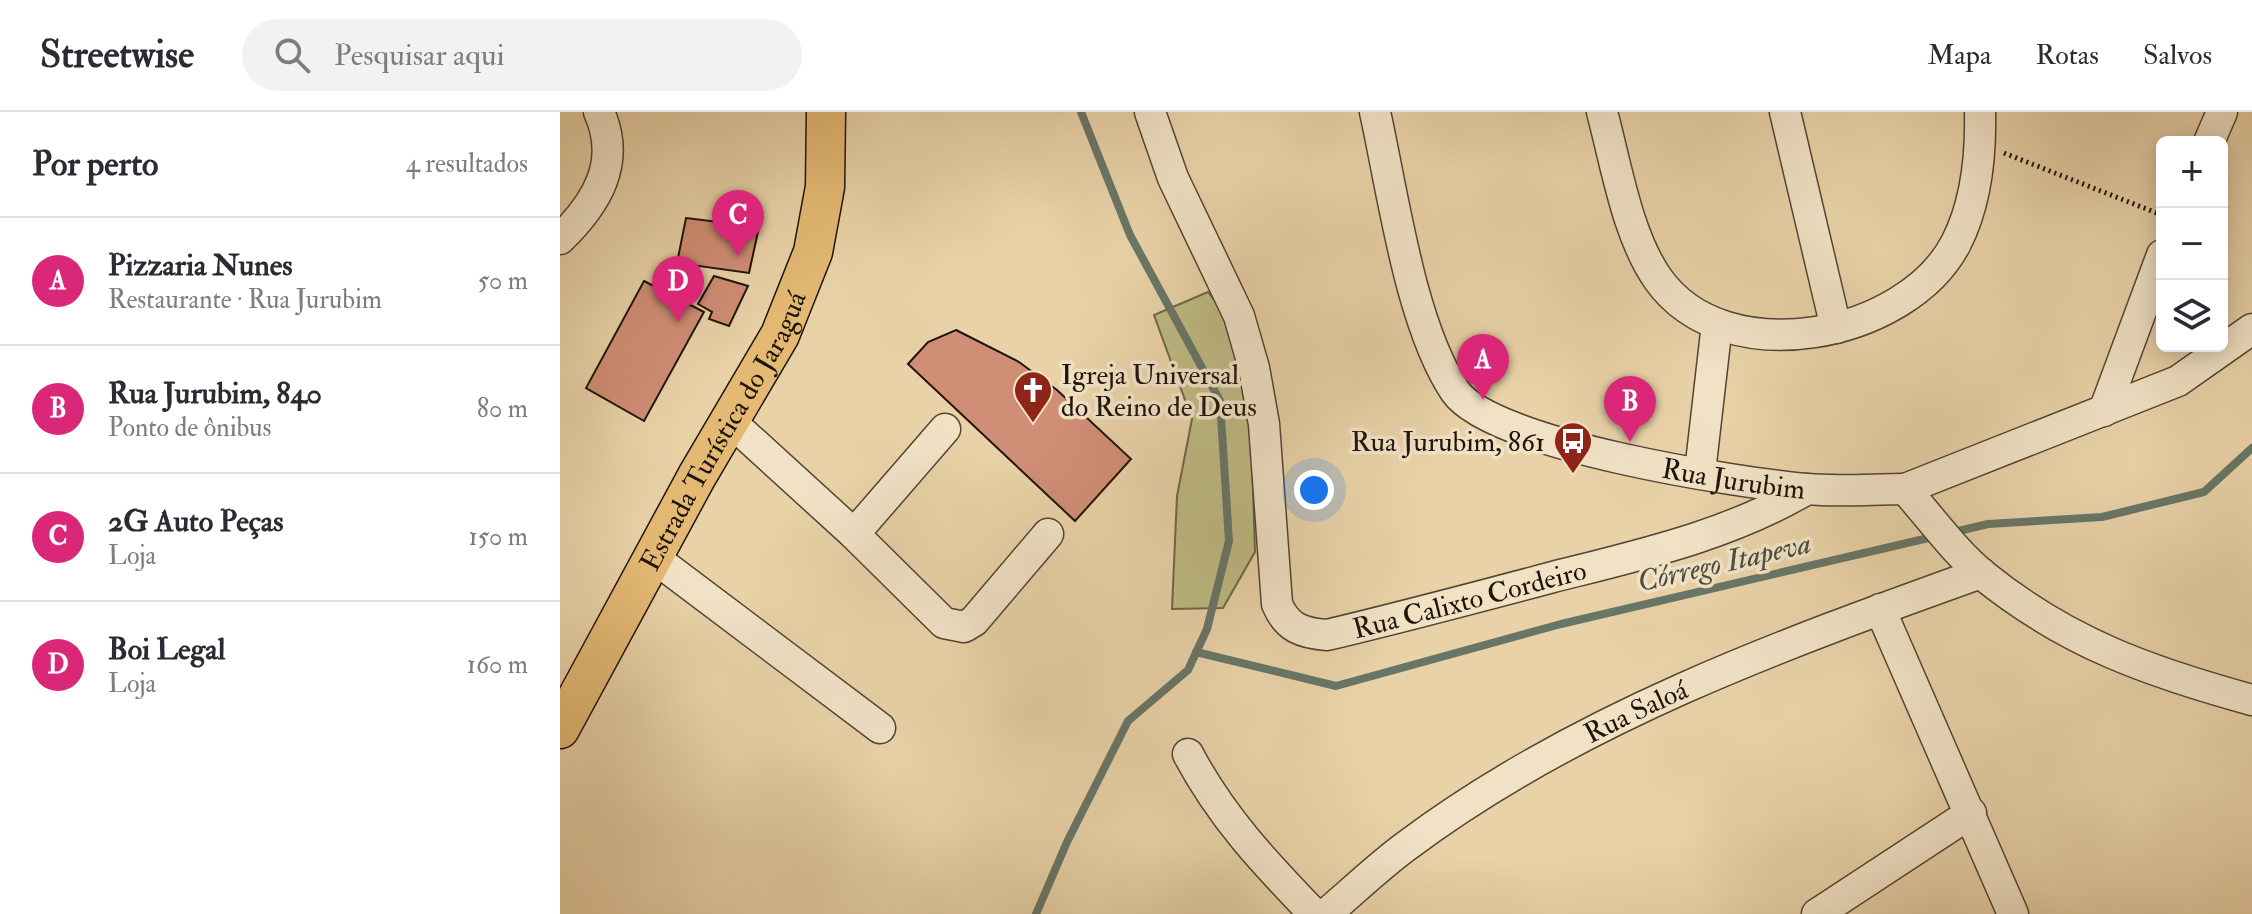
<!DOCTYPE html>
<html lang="pt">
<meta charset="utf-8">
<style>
body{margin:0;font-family:"IM FELL Double Pica",serif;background:#f2f2f3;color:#2b2b33}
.controls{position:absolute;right:24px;top:24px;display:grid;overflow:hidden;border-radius:12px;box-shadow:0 4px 20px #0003}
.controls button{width:72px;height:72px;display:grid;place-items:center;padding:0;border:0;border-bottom:2px solid #e1e1e2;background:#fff;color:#2b2b33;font:40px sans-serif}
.you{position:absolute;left:754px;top:378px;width:28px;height:28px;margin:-20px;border:6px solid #fff;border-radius:50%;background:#1a73e8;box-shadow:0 0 0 12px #1a73e833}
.badge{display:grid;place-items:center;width:52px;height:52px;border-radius:50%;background:#db2777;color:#fff;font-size:26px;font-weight:700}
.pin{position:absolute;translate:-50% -66px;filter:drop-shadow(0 2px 4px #0008)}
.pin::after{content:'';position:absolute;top:42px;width:28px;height:24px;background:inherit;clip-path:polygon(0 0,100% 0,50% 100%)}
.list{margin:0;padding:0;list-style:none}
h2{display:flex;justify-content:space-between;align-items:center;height:104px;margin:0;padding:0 32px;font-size:34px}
h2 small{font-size:26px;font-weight:400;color:#7c7c81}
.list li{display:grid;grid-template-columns:52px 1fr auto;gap:24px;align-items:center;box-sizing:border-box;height:128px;padding:0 32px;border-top:2px solid #e1e1e2}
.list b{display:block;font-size:30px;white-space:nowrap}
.list p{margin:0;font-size:26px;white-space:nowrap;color:#7c7c81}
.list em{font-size:26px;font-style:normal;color:#7c7c81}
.icon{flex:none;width:44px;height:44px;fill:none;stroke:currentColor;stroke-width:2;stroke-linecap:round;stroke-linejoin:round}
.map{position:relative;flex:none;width:1692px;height:802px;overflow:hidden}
header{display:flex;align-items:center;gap:48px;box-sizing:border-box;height:112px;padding:0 40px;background:#fff;border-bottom:2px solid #e1e1e2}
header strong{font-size:38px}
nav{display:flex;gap:44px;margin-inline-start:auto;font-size:28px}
.search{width:560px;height:72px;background:#f2f2f3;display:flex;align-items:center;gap:20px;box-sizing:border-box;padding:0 28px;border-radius:44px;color:#7c7c81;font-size:30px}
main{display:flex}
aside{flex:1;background:#fff}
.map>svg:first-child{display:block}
</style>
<header>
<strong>Streetwise</strong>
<div class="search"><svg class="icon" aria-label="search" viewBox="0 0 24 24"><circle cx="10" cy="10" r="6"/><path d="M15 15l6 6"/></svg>Pesquisar aqui</div>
<nav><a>Mapa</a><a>Rotas</a><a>Salvos</a></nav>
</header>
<main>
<aside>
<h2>Por perto<small>4 resultados</small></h2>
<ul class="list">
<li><span class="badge">A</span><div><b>Pizzaria Nunes</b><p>Restaurante · Rua Jurubim</p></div><em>50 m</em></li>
<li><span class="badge">B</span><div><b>Rua Jurubim, 840</b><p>Ponto de ônibus</p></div><em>80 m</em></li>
<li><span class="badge">C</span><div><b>2G Auto Peças</b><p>Loja</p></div><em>150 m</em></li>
<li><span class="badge">D</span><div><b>Boi Legal</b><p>Loja</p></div><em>160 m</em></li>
</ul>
</aside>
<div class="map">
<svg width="1692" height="802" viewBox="0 0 1692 802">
<rect width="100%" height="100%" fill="#e9d2a8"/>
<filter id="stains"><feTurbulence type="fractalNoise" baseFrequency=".0025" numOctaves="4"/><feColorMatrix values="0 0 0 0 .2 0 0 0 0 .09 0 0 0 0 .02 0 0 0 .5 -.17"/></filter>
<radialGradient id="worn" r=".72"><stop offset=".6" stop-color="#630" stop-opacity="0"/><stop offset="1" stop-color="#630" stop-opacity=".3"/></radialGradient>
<path fill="#beba83" stroke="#6e6748" stroke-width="2" d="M648,180L676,216L690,283L695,440L663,496L612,497L617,384L632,307L594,203Z"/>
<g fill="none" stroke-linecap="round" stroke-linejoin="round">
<path stroke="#687667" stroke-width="8" d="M1390,421L1428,412L1542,405L1644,380L1692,336
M636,540L776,574L1001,512L1377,424
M476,802L507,730L568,609L628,558L647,517L669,429L660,289L570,123L521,0"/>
</g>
<path fill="#d08e76" stroke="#1f140c" stroke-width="2" d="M126,106L199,115L189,161L117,151Z
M154,164L188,174L169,214L149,207L152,200L138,192Z
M84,169L144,200L84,309L26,276Z
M396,218L459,250L497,278L571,347L515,409L348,252L368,230Z"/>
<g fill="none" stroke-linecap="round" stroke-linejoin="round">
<defs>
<g id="minor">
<path id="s1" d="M590,0L613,66L679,204L694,256L704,312L717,492C727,516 742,521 767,523C843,505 918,485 993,465C1080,443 1170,423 1247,377"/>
<path id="s2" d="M815,0C833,81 850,212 895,279C931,333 1179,371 1247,377C1279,380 1313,377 1345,377C1370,405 1394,439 1423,463C1507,531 1590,560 1692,588"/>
<path d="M1042,0C1056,52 1067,123 1098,167C1165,262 1347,226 1396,131C1416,92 1421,42 1420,0"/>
<path d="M1225,0L1276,216"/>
<path d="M1649,30L1662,0"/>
<path d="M0,127C36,92 62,51 39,0"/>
<path d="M1544,299L1602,143"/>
<path d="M170,309L294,422"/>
<path d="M385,317L294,422L384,511L404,515L414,509L488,422"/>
<path d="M1140,360L1157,212"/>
<path d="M1345,377L1618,269L1692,217"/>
<path d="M93,445L320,616"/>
<path d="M1320,497L1453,802"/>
<path d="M628,642C662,706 704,750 754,802"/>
<path id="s3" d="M766,802C792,780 818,755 845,735C1015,607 1223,532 1421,461"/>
<path d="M1257,802L1411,701"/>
</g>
<g id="major">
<path id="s4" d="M0,617L137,364L220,223L253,140L265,75L266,0"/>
</g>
</defs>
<use href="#minor" stroke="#524433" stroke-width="33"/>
<use href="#major" stroke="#1f140c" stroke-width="41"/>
<path stroke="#1f140c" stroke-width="5" stroke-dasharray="2 4" stroke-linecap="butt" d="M1444,41L1602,103"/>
<use href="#minor" stroke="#f1e2c6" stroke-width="30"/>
<use href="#major" stroke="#e4b974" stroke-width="38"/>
</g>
<defs>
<symbol id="church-pin" viewBox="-11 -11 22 30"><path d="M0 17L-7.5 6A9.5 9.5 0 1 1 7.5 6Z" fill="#8f2418" stroke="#f1e2c6"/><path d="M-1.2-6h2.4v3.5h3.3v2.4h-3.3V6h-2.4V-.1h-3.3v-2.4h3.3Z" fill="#fff"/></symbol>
<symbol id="bus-pin" viewBox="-11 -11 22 30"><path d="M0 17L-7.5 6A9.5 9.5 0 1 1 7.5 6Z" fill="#8f2418" stroke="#f1e2c6"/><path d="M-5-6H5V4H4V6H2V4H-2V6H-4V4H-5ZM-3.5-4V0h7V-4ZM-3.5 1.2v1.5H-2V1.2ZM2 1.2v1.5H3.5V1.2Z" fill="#fff"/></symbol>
</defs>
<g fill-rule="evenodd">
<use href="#church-pin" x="451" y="256" width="44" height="60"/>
<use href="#bus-pin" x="991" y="307" width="44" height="60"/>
</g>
<g text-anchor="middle" stroke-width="7" stroke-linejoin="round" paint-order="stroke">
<g font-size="28" fill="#1f140c" stroke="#f1e2c6" text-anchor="start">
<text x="501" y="272">Igreja Universal<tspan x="501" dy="32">do Reino de Deus</tspan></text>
<text x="985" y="339" text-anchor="end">Rua Jurubim, 861</text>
</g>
<g font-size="28" fill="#1f140c" stroke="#f1e2c6">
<text dy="10" stroke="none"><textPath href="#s4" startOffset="340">Estrada Turística do Jaraguá</textPath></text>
<text dy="10" stroke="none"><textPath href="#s2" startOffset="588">Rua Jurubim</textPath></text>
<text dy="10" stroke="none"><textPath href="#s1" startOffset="724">Rua Calixto Cordeiro</textPath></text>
<text dy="10" stroke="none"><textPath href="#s3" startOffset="372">Rua Saloá</textPath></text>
</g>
<g font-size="30" font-style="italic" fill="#4a4d41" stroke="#f1e2c6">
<text transform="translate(1164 450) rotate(-13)" y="10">Córrego Itapeva</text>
</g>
</g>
<rect width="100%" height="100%" filter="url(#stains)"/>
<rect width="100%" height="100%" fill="url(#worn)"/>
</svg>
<div class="controls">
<button>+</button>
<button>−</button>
<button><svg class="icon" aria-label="layers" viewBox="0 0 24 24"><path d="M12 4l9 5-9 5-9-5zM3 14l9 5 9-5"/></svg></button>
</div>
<div class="you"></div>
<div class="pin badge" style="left:923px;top:288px">A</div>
<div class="pin badge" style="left:1070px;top:330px">B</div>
<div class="pin badge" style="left:178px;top:144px">C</div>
<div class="pin badge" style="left:118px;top:210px">D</div>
</div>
</main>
